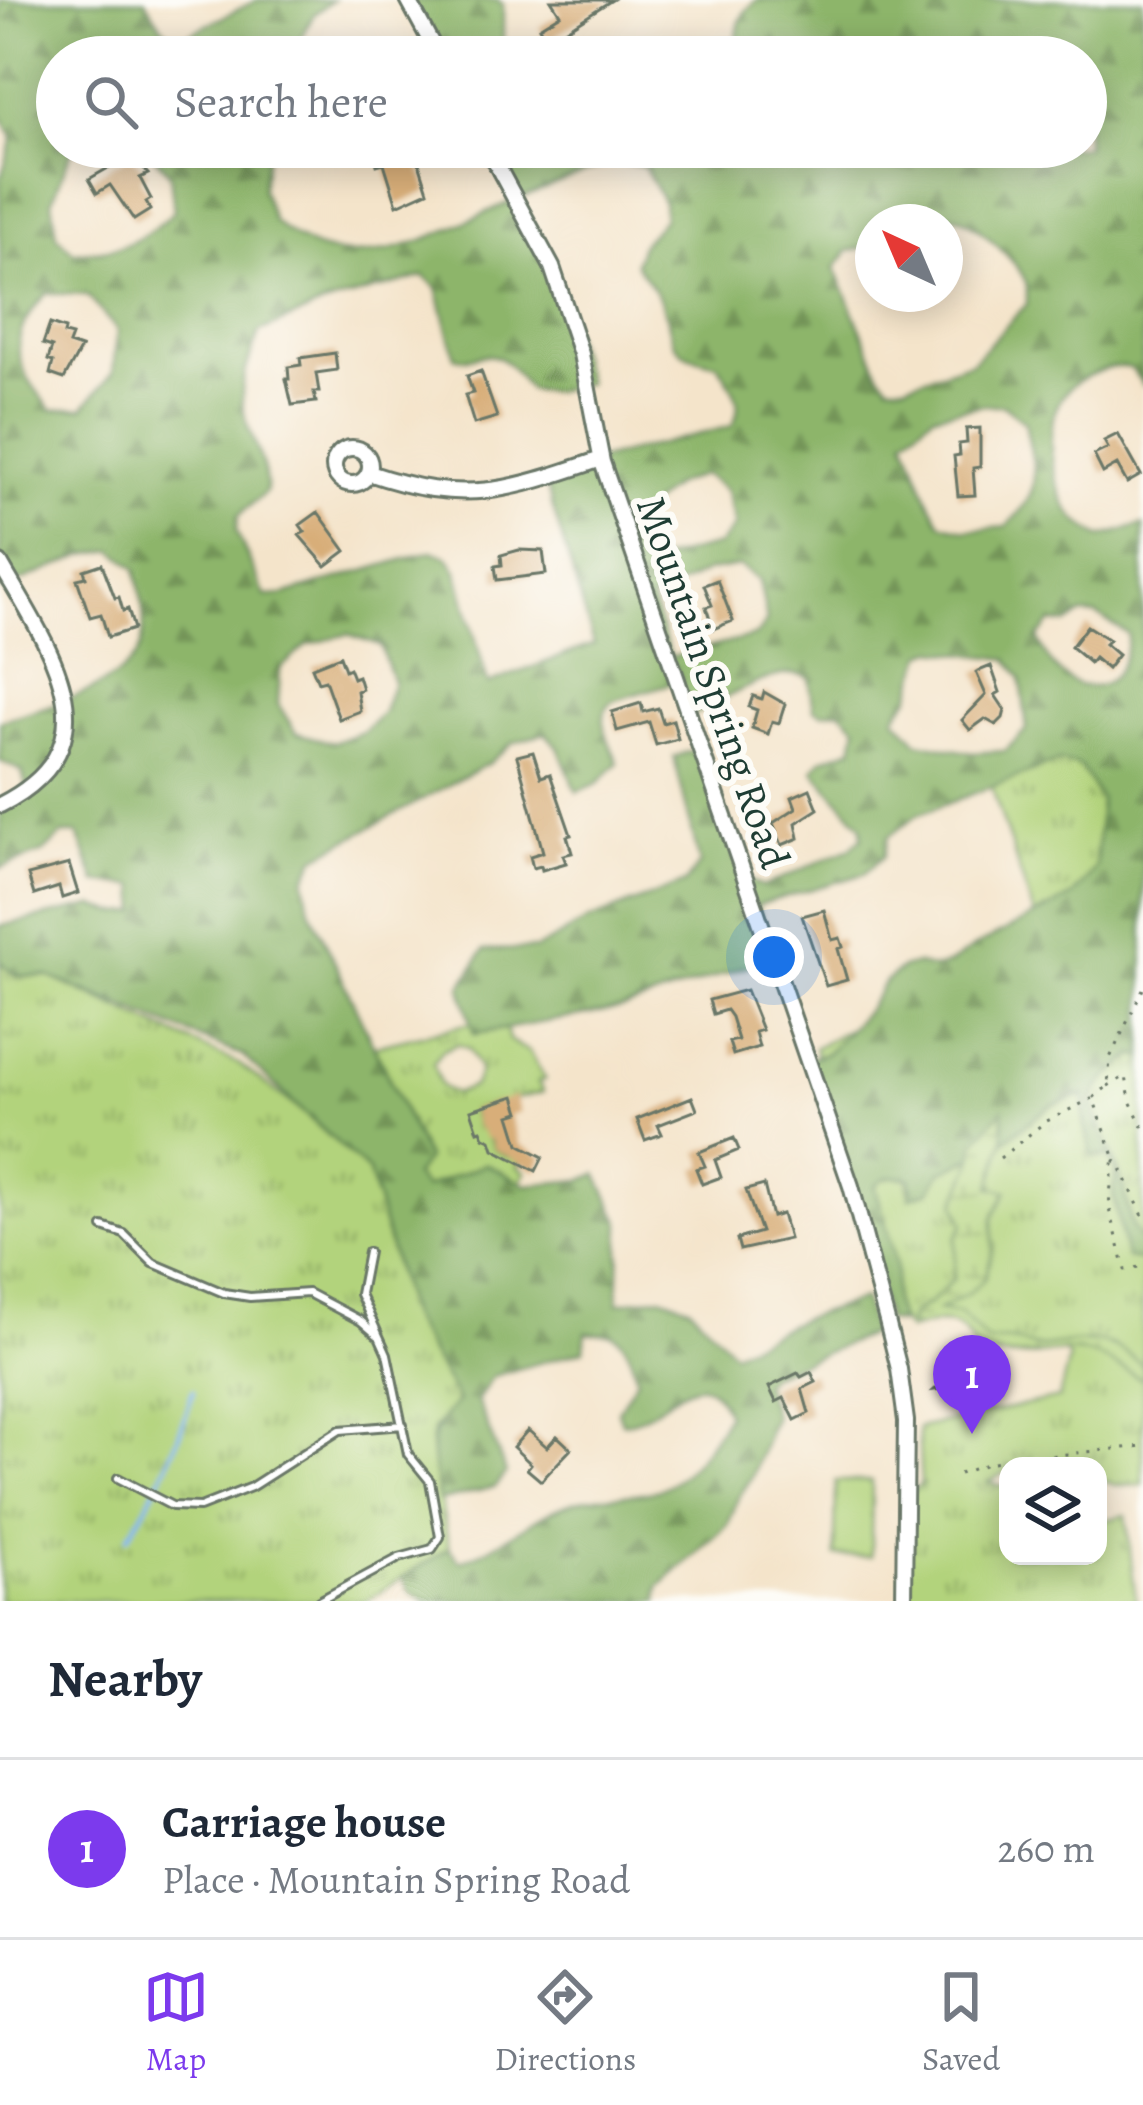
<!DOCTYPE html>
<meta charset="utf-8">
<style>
body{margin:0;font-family:Alegreya,serif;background:#f2f2f3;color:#1f2937}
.controls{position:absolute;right:36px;bottom:36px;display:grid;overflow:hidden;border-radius:24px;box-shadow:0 6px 30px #0003}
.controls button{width:108px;height:108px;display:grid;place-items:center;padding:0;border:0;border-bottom:3px solid #e0e1e3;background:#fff;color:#1f2937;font:60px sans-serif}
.compass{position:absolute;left:855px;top:204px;width:108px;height:108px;border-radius:50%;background:#fff;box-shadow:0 6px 30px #0003;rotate:316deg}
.you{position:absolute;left:774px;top:957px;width:42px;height:42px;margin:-30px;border:9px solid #fff;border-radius:50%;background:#1a73e8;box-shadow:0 0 0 18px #1a73e833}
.badge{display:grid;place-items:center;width:78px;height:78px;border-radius:50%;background:#7c3aed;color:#fff;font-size:39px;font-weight:700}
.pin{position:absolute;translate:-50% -99px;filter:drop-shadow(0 3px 6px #0008)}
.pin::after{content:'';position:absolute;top:63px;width:42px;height:36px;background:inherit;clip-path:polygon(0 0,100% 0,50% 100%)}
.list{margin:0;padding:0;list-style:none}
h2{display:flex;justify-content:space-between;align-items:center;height:156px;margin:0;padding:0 48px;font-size:51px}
h2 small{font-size:39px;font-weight:400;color:#747a83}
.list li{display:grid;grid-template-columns:78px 1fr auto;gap:36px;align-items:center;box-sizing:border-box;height:180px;padding:0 48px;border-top:3px solid #e0e1e3}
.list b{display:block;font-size:45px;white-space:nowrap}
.list p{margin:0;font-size:39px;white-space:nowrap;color:#747a83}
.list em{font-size:39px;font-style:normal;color:#747a83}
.icon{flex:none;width:66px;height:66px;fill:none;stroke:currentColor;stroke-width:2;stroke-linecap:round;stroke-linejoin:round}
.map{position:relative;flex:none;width:1143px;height:1601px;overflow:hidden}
.search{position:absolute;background:#fff;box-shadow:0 6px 30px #0003;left:36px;right:36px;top:36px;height:132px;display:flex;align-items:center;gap:30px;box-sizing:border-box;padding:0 42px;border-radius:66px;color:#747a83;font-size:45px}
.sheet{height:336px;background:#fff}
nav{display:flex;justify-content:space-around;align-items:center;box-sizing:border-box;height:168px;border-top:3px solid #e0e1e3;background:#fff;font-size:33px;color:#747a83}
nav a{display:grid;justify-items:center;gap:6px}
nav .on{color:#7c3aed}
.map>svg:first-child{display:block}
</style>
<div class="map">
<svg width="1143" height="1601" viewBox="0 0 1143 1601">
<defs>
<pattern id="grass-tufts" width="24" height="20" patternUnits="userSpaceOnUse" patternTransform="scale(3)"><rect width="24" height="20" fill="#b2d37b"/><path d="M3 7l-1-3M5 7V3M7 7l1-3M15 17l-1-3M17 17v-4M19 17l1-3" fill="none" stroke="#90ac66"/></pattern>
<pattern id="forest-firs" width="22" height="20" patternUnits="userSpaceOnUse" patternTransform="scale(3)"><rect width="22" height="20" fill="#8db56b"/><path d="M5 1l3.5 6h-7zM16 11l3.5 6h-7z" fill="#739459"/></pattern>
<pattern id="wetland-marsh" width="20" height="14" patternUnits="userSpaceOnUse" patternTransform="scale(3)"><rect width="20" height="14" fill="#b2d37b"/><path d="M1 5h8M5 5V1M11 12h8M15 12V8" fill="none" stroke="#90ac66"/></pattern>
</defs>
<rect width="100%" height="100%" fill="#fdfcf7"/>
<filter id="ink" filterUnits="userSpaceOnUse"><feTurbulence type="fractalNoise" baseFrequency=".00833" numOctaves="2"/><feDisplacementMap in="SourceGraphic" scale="24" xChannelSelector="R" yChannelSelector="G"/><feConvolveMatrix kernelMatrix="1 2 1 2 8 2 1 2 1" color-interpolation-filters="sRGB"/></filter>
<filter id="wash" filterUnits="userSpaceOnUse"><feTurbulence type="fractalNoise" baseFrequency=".004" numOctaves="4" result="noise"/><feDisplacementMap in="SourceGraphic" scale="48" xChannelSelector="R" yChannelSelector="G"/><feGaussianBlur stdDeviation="2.7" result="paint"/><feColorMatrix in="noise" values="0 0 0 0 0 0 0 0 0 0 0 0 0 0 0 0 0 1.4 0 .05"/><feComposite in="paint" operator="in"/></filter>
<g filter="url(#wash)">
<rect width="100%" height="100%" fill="#f4e4ca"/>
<path fill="url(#grass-tufts)" stroke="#688858" stroke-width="3" fill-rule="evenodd" d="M1143,692V1485L1119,1486L1098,1479V1466H1008V1471L989,1482L1008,1488V1556H1098V1522L1126,1515L1136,1601H904L905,1497L921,1484L918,1428L1059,1398L1069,1359L1066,1352C1027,1354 1012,1365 973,1347C959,1313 936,1323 908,1330L901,1322L895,1323L814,1048L1037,924L985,767Z
M0,962L16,976H48L239,1064L300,1110L369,1172L409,1316L459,1402L433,1430L431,1446L449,1548L365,1601H0Z
M471,1023L475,1034L506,1028L509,1040L529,1052L545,1079L538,1082L543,1092C519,1099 496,1101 471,1111C477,1129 489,1134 494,1149L507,1156L511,1150L520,1162L518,1167L526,1172L521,1182L486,1164L424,1188L414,1176L426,1158L374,1046ZM458,1044L469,1049L480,1071L474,1086L455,1094L441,1086L433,1064L443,1050Z"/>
<path fill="url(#forest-firs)" stroke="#567950" stroke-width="3" fill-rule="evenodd" d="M0,0H145L162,27L177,40L257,0H333L314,14L292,57H57V147H78L71,152L52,201L57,236L73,252C121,252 140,243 174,211L170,174L146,147H268L262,189L273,221C288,232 304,245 323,250C387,268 458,223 515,200L487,147H1086V57H735C737,33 736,14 758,0H1143V385L1131,368C1112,364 1103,369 1086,377C1039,397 1047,464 1065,504C1072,519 1086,528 1100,537L1143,525V1058L1135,1055C1122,1064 1093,1088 1092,1103L1121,1179L1133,1228L1143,1244V1260L1126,1258L1113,1194L1116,1170L1108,1156H1092L1084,1122V1095L1052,1105L997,1146L941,1172L930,1191L910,1197V1179C896,1176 885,1174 875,1186C879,1199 897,1263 896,1274C894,1296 890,1298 901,1322L887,1321L808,1059L828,1052L868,1009L884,983L902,968L916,964L934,969L950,964L976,946L1071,897L1085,882L1096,867L1100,799L1080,766L1059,761L917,815L888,837L884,856L864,874L757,905L774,957L622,1009L474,1034L461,987L484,950L536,949L589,920L685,883L700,864L674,757L702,747L748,879L762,887L850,848L862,837V826L813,770L822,759L853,748L857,727L840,710L822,713L814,709L809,678C780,661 721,702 691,716L679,681L612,701C594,719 610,742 618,763L598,783L577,792L558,747L545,733L512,743L489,763L316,857L305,879L310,909L426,1159L414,1176L424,1188L486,1164L526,1185L583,1180L597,1174L621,1223L618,1303L661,1296L689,1306L733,1352L801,1319L863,1299L873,1333L770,1375L763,1383L774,1417L752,1477L738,1498L728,1525L659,1587L658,1601H428L410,1592L402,1578L449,1548L460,1561C501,1548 533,1514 576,1501C600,1494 626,1496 650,1492C682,1487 712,1441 727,1415C701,1345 662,1423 622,1422L618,1411L637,1378C632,1363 627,1335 608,1333C601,1332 593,1334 586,1332L584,1350L493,1376L477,1401L506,1473L495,1487L439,1501C432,1452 421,1438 458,1401L409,1316L369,1172L242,1055L48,976H16L0,962V926L93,906L118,913L138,912L136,886L96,882L78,834H63L44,852L0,868V805L27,791L22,771L0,761V721C38,708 134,687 142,642C147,618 140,591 136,568L114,550L84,555L0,590V180L13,138L0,115ZM611,162L644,166L663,201L664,218L641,245L635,263C642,274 652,285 658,296C681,338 656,351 718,364C731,386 746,401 732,426L601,459L544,479L594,644L488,684L457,571L447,556L432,551L283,595L265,596L236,531L238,516L266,492C268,463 248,436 243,408C238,383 251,355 259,332L323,305L424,276L437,288L455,357C469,362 473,355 487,355C507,356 517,375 528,389L552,392L587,383L552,267L516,200ZM952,215C972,219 1019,262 1026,283C1027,286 1027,301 1027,304L972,362L905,384H889L879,372L835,268L848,251L873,247V222H940ZM47,293L87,295L117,330L113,373L83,408L52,410C13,364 4,339 47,293ZM984,405H1003L1025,422C1034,473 1046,487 1006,527L965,530L941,523L929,501L905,438L934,414ZM704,474L726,491L735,526L719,545L639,565L625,527L674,485ZM739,566L759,580L767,621L756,636L671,657L651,599L708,571ZM1082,614L1097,615L1128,634C1122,711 1059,697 1038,638L1051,622L1066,624ZM348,634L380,645L393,682L383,712L363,732L333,743L296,733L278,704L280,669L307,645ZM934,650L1008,659L1021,678L1027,729L1005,751L972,753L918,742L895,717L910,697L924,654Z
M408,0H497L503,4V48L506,57H439Z"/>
<path fill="url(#wetland-marsh)" stroke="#688858" stroke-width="3" d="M1003,1109L1004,1139L991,1187L1007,1191L993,1218V1251L985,1278L969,1293L938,1310L961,1314L987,1341C994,1342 1000,1340 1007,1340C1020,1342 1030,1348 1044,1347C1087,1341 1108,1334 1143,1366V1379C1122,1371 1103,1354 1080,1352C1037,1348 1019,1367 973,1347C962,1318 941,1320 916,1328L908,1324L911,1315L930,1303L954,1278L956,1238L964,1224L956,1203L973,1161L975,1143Z"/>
<path fill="#b2d37b" stroke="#688858" stroke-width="3" d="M836,1481H872L871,1556H835Z"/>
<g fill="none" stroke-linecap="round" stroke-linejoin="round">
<path stroke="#85b8f2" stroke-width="4.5" d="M128,1537C157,1492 179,1442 193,1391"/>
</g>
<g id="blocks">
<path fill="#d8ae79" d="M551,0H612L547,41L539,27L560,14Z
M383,147H414L428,191L397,205L384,163L377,165L374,154L384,151Z
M131,155L148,174L140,178L151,199L146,202L150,210L134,220L110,185L97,193L89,179Z
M50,324L65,329L64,334L72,336L69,344L81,348L64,379L50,374L53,362L48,360L52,347L43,344Z
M335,353L337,370L316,373L319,392H314L316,402L292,405L286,379H289L288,367L301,365L300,358Z
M481,371L497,417L474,424L465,395L473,393L467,376Z
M980,428V467L973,468L975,495L958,496L954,456L960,455L959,444L967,443L966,429Z
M1118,434L1141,475L1127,483L1117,465L1103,473L1094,455L1108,448L1104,441Z
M318,512L346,551L326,566L299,535L305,532L300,525Z
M519,550L543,551L546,574L497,580L495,566L502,565L501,555Z
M102,564L115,598L119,597L123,611L128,609L134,629L108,637L101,614L90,617L77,579L86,577L84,570Z
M717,580L733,621L713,629L706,607L712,605L704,585Z
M1087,626L1109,640L1105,644L1118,655L1107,669L1094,658L1090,663L1071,647Z
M340,656L345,670L349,668L353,678L358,676L362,689L357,691L360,711L339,719L325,680L318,682L312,667Z
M991,666L1000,692L995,695L1005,710L1003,718L996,725L985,719L970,730L962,720L986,695L976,672Z
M764,692L785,704L779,723L772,721L768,734L752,728L757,710L749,707L753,696L762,699Z
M641,703L643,712L658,708L663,723L673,720L678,739L656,745L649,722L617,731L612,712Z
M533,752L541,777L550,774L571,835L567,836L572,853L563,855L566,863L542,870L541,866L533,868L530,856L543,852L517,756Z
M810,789L818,809L796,823L799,838L782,845L773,823L796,808L792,797Z
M69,864L78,893L62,898L59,887L34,895L28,875Z
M824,910L832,940L840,938L843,947L838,949L847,980L826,986L802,916Z
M746,990L762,1030L755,1032L759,1047L733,1055L729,1042L738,1040L731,1017L726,1010L713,1014L709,1000Z
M515,1096L520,1112L510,1115L519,1144L543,1157L536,1171L494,1149L491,1140L484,1137L481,1130L478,1131L471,1110Z
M692,1097L697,1110L658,1125L662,1134L645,1140L637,1119Z
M734,1138L739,1150L715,1160L721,1177L702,1184L696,1169L705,1166L699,1152Z
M764,1185L772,1217L782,1214L789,1239L740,1250L737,1239L761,1232L746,1190Z
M994,1358L997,1373L982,1376L985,1392L950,1396L948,1388L934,1390L946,1379L944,1368Z
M811,1372L816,1382L802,1389L809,1413L795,1420L784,1398L776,1402L769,1387L798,1373L801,1377Z
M528,1430L547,1447L557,1436L571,1449L541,1481L527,1469L531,1464L513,1447Z"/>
</g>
</g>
<g filter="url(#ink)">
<use href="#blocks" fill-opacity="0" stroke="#6a7768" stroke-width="3"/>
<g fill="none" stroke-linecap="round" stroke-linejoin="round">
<defs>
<path id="service" d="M103,1227L124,1234L153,1263L224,1293L250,1297L308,1293L361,1321L377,1335
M118,1478L172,1506L200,1507L251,1487L340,1430L403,1425
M319,1601L399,1558L432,1549L440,1537L430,1481L408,1454L387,1354L360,1294L368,1252"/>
<path id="minor" d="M408,0L439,57
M487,147L552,267L581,354L602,462L851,1186L887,1321L899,1369L906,1421L904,1601
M334 466a18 18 0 1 1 36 0a18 18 0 1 1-36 0Z
M369,473C466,506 508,491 601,459
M0,563C48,647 121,744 0,805"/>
</defs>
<use href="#service" stroke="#6a7768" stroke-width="12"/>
<use href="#minor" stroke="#6a7768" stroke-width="20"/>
<path stroke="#6a7768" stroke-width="3" stroke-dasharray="3 9" stroke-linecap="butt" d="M1143,989L1110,1058L1108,1086L1093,1098L1114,1156L1109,1205L1125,1270L1143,1266
M1108,1086L1126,1076L1130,1101L1143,1127
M1000,1158L1045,1122L1093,1098
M1114,1160L1119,1164L1143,1216
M959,1474L992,1462L1143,1446"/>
<use href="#service" stroke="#fff" stroke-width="6"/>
<use href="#minor" stroke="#fff" stroke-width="14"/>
</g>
</g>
<g text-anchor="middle" stroke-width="12" stroke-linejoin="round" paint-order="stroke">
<g font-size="42" fill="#1f3d34" stroke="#fdfcf7">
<text transform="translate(714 682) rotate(71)" y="15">Mountain Spring Road</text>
</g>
</g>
</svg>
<div class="controls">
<button><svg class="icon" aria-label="layers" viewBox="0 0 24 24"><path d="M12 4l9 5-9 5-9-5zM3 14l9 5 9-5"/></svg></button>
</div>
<svg class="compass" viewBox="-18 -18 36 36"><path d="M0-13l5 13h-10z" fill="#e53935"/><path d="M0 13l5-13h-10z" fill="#747a83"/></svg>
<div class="you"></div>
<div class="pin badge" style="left:972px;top:1434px">1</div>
<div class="search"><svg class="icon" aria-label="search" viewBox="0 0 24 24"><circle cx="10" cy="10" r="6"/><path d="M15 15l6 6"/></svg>Search here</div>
</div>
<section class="sheet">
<h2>Nearby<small></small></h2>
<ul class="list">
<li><span class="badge">1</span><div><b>Carriage house</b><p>Place · Mountain Spring Road</p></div><em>260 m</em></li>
</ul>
</section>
<nav>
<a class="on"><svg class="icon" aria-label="map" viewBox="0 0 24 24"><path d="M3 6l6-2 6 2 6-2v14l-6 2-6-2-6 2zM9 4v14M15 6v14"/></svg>Map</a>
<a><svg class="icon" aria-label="directions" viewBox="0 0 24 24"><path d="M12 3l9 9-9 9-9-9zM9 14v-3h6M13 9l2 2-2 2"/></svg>Directions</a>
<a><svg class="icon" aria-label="saved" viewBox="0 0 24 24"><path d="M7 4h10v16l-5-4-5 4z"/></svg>Saved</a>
</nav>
